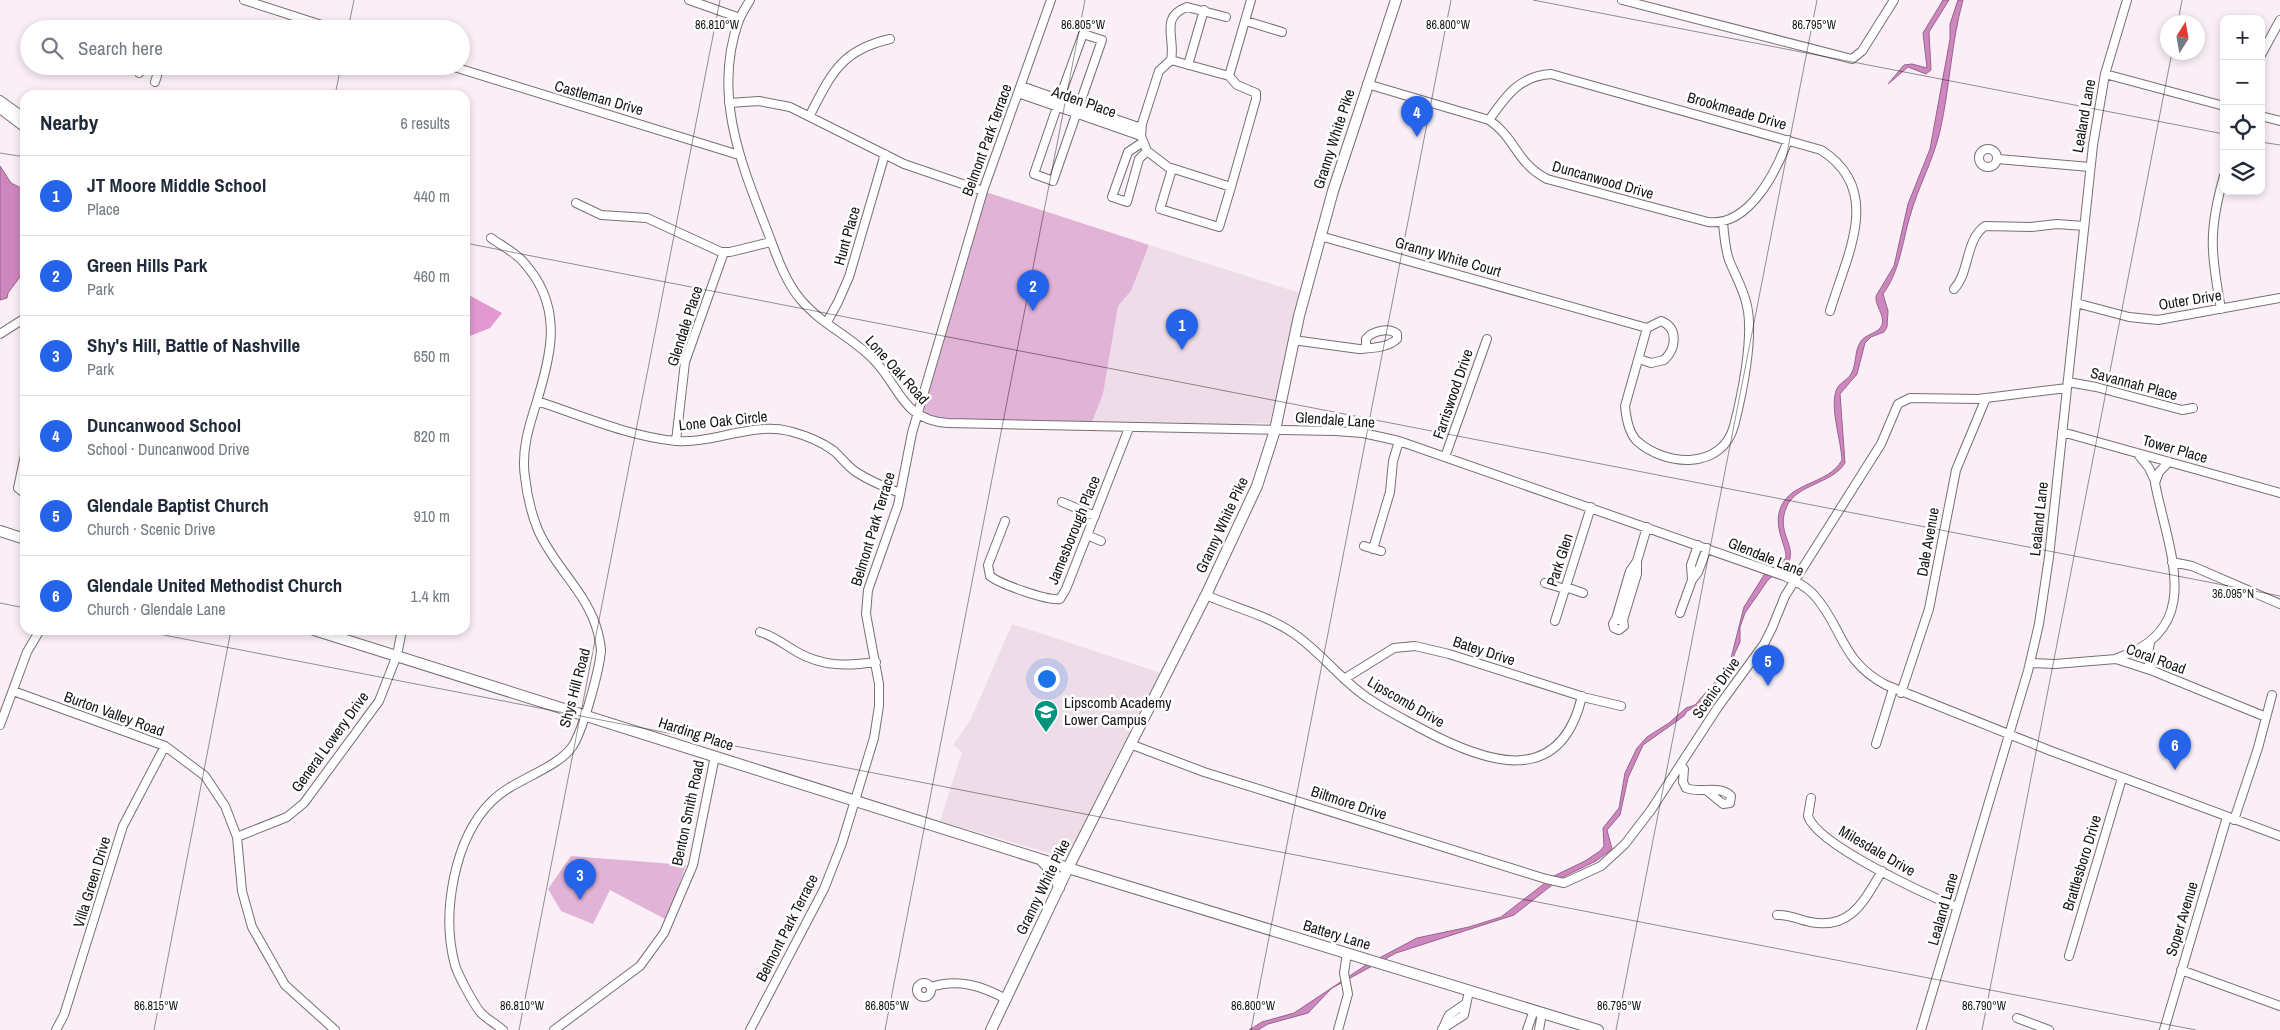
<!DOCTYPE html>
<meta charset="utf-8">
<style>
body{margin:0;font-family:"Archivo Narrow",sans-serif;background:#f6f6f7;color:#1f2937}
.controls{position:absolute;right:15px;top:15px;display:grid;overflow:hidden;border-radius:10px;box-shadow:0 2px 8px #0003}
.controls button{width:45px;height:45px;display:grid;place-items:center;padding:0;border:0;border-bottom:1px solid #e0e1e3;background:#fff;color:#1f2937;font:25px sans-serif}
.compass{position:absolute;left:2160px;top:15px;width:45px;height:45px;border-radius:50%;background:#fff;box-shadow:0 2px 8px #0003;rotate:11deg}
.you{position:absolute;left:1046px;top:678px;width:18px;height:18px;margin:-12px;border:4px solid #fff;border-radius:50%;background:#1a73e8;box-shadow:0 0 0 8px #1a73e833}
.badge{display:grid;place-items:center;width:32px;height:32px;border-radius:50%;background:#2563eb;color:#fff;font-size:16px;font-weight:700}
.pin{position:absolute;translate:-50% -41px;filter:drop-shadow(0 1px 2px #0008)}
.pin::after{content:'';position:absolute;top:26px;width:18px;height:15px;background:inherit;clip-path:polygon(0 0,100% 0,50% 100%)}
.list{margin:0;padding:0;list-style:none}
h2{display:flex;justify-content:space-between;align-items:center;height:65px;margin:0;padding:0 20px;font-size:21px}
h2 small{font-size:16px;font-weight:400;color:#747a83}
.list li{display:grid;grid-template-columns:32px 1fr auto;gap:15px;align-items:center;box-sizing:border-box;height:80px;padding:0 20px;border-top:1px solid #e0e1e3}
.list b{display:block;font-size:19px;white-space:nowrap}
.list p{margin:0;font-size:16px;white-space:nowrap;color:#747a83}
.list em{font-size:16px;font-style:normal;color:#747a83}
.icon{flex:none;width:28px;height:28px;fill:none;stroke:currentColor;stroke-width:2;stroke-linecap:round;stroke-linejoin:round}
.map{position:relative;flex:none;width:2280px;height:1030px;overflow:hidden}
.search{position:absolute;background:#fff;box-shadow:0 2px 8px #0003;left:20px;top:20px;width:450px;height:55px;display:flex;align-items:center;gap:12px;box-sizing:border-box;padding:0 18px;border-radius:28px;color:#747a83;font-size:19px}
.panel{position:absolute;background:#fff;box-shadow:0 2px 8px #0003;left:20px;top:90px;width:450px;height:545px;border-radius:15px}
.map>svg:first-child{display:block}
</style>
<div class="map">
<svg width="2280" height="1030" viewBox="0 0 2280 1030">
<rect width="100%" height="100%" fill="#faeef7"/>
<path fill="#eedde9" d="M1149,245L1300,293L1270,423L1090,427L1103,393L1118,306L1131,291Z
M1012,624L1161,673L1069,854L1062,857L940,821L962,752L953,745L970,721Z"/>
<path fill="#e1b3d6" d="M983,191L1149,245L1131,291L1118,306L1103,394L1090,427L948,423L917,415Z
M571,856L686,865L667,920L610,890L593,924L561,911L548,889Z"/>
<path fill="#e298d1" d="M465,293L502,313L490,328L465,338Z"/>
<path fill="#ce86be" stroke="#97648c" d="M1943,0H1949L1929,32L1931,70L1926,74L1908,67L1888,84L1904,65L1912,64L1927,68L1923,33Z
M1958,0H1963C1951,43 1950,87 1940,131C1933,161 1918,187 1910,216C1902,243 1900,271 1883,294L1888,311L1887,327L1884,332L1871,337L1865,343L1857,374L1840,394L1845,463C1832,484 1797,484 1787,506C1775,532 1796,543 1789,562L1768,580L1745,613L1740,627V642L1734,655L1733,667L1701,704L1687,711L1684,716L1643,745L1628,778L1620,815L1607,830L1612,849L1596,861L1561,878L1514,915L1396,953L1332,988L1308,1013L1268,1024L1258,1030H1249L1262,1022L1294,1013L1366,965L1417,938L1469,927L1501,917L1554,876L1585,861L1600,851L1604,846L1603,828L1619,808L1625,773L1637,748L1647,737L1669,723L1686,708L1695,705L1729,666L1744,607L1764,575L1786,558C1787,547 1775,531 1779,513C1786,481 1828,486 1842,460C1841,440 1830,409 1836,391C1838,383 1847,381 1851,374C1857,364 1854,351 1861,341C1866,334 1879,333 1882,325C1885,314 1875,307 1876,296L1894,266L1908,204L1930,149L1950,39V24Z
M0,166L11,183L25,190V270L8,293L7,298L0,300Z"/>
<g fill="none" stroke-linecap="round" stroke-linejoin="round">
<defs>
<path id="minor" d="M244,0L334,29
M689,0L740,18
M750,0C746,7 742,13 739,20C713,91 739,159 765,225C775,250 783,279 801,300C821,324 852,337 874,360C901,388 902,420 948,423L1335,431L1363,433L1399,441L1784,576C1795,581 1806,586 1814,595C1843,627 1840,661 1886,685L2051,751L2280,836
M1622,0L1852,59L1862,51L1894,0
M1246,21L1282,32
M2261,55L2280,20
M1171,60L1229,76L1237,85L1256,93V99L1231,187L1168,167L1147,151L1141,136L1142,124L1159,71L1171,60C1176,39 1159,17 1187,7L1226,17
M1188,65L1204,10
M451,66L739,155
M139,73L144,66
M2105,74L2224,106
M1229,76L1251,0
M155,82L160,66
M1367,84L1489,120C1516,138 1515,162 1547,179L1708,222C1749,227 1776,172 1788,140
M1021,86L1141,128
M1018,93L1141,136
M0,100L25,118
M729,103L759,101L790,107L904,164L983,191
M1057,107L1034,174L1053,181L1102,40L1083,34L1059,100
M0,109L25,128
M810,115C831,74 841,50 890,39
M2261,116L2280,121
M1489,120C1506,96 1519,76 1551,74L1821,150C1884,190 1847,254 1830,311
M1143,142L1128,152L1112,197L1127,202L1139,159L1147,151
M1979 158a9 9 0 1 1 18 0a9 9 0 1 1-18 0Z
M1998,159L2090,167
M1172,169L1160,209L1219,227L1231,187
M576,203L601,215L647,218L721,252H730L771,242
M1320,236L1647,328L1625,406C1626,417 1628,432 1637,441C1666,467 1722,470 1734,426C1742,395 1754,337 1747,306C1744,290 1735,275 1729,260C1725,248 1724,235 1723,222
M491,238C499,244 509,249 517,256C524,261 530,270 535,277C561,317 550,358 537,401C529,426 521,451 525,477C527,495 531,513 538,530C554,567 588,593 598,633C599,638 601,645 601,651C599,671 583,731 572,747C555,770 514,779 492,801C454,838 441,914 455,965C458,975 474,1005 481,1013C487,1019 496,1024 503,1030
M1954,289C1970,272 1965,240 1985,226L2031,227L2057,224L2084,226
M2076,303L2129,317L2158,320L2280,298
M2221,309C2211,254 2208,231 2224,176
M827,322L838,302L849,277L885,154
M0,334L25,318
M1293,340L1359,349C1371,348 1388,348 1397,339V334C1389,327 1372,331 1366,339V348
M1639,359L1651,363L1664,360C1676,349 1679,328 1661,321L1647,328
M2068,382L2096,387L2182,410L2193,408
M537,401C580,415 630,437 676,441C713,444 751,422 789,431C804,435 821,441 834,451C841,457 847,466 856,472C870,481 884,487 900,493
M2062,432L2280,493
M676,441L685,362L724,252
M2137,453L2149,468L2155,481
M25,455L18,488L25,494
M1445,457L1487,339
M1062,502L1095,516
M1005,521L988,565L990,576C1000,584 1047,601 1060,599L1066,589L1129,428
M1087,535L1101,541
M1698,545L1691,565L1692,580L1698,572L1707,548
M1364,546L1381,551
M1373,549L1390,492L1393,461L1399,441
M1637,561L1647,527
M2172,562L2192,566L2280,604
M1545,583L1565,589
M1566,587L1583,593
M1206,595C1235,608 1267,615 1293,633C1318,650 1337,675 1361,693C1379,707 1400,717 1420,728C1483,762 1560,791 1582,696
M1680,613L1692,580
M1616,619L1630,571L1637,561V574L1623,620L1624,626L1619,630L1614,628L1613,624L1615,620H1623
M1555,621L1591,507
M760,632C774,636 785,645 797,652C823,667 848,666 876,662
M2150,643L2147,658L2153,671
M2117,658C2207,629 2168,551 2155,483L2159,472L2169,462
M2031,663L2055,664L2116,659L2153,671L2266,717
M1344,679L1394,648L1415,646L1449,654L1587,698L1621,706
M13,691L165,746L205,776L225,806L237,837L242,891L252,927L285,985L335,1030
M1901,693L1929,609L1956,470L1986,398
M0,725L27,652L40,630
M1130,744L1204,772L1546,879L1564,883L1601,866L1625,844L1651,810L1718,707L1764,644L1772,628L1785,596L1881,444L1898,404L1910,398L1978,399L2067,388
M1876,744L1893,689
M1680,766L1684,769L1683,782L1686,788C1700,794 1719,784 1731,796L1730,803L1723,804L1706,790
M1811,798L1808,816C1817,845 1927,895 1957,907
M2234,820L2258,748L2272,695
M237,837L287,817L304,803L379,701L397,655L402,630
M1777,915C1789,914 1799,920 1810,922C1851,930 1864,901 1882,871
M2069,956L2122,778
M2181,970L2280,1006
M917 990a7 7 0 1 1 14 0a7 7 0 1 1-14 0Z
M931,987C958,978 982,986 1006,999
M2017,1018L2049,1030
M1442,1029L1464,1015L1469,991
M56,1030L64,1015L123,826L165,746
M554,1030L640,966L664,933L693,865L715,756
M750,1030L824,889L842,843L874,738L879,706V684L866,614L868,590L898,505L912,433L983,191L1051,0
M1338,1030L1348,994L1344,973L1347,953
M1442,1030L1449,1015L1465,1004
M1527,1030L1534,1010
M1539,1030L1542,1013
M1921,1030L2028,671L2039,624L2049,557L2093,145L2105,74L2127,0
M2164,1030L2227,817"/>
<path id="major" d="M0,531L25,539
M314,630L1068,868L1598,1030
M1042,861L1055,874L1059,888
M991,1030L1068,868L1206,595L1257,486L1275,430L1299,316L1333,191L1396,0"/>
</defs>
<use href="#minor" stroke="#786f76" stroke-width="10"/>
<use href="#major" stroke="#786f76" stroke-width="12"/>
<use href="#minor" stroke="#fff" stroke-width="8"/>
<use href="#major" stroke="#fff" stroke-width="10"/>
</g>
<path fill="none" stroke="#181417" stroke-width="1" stroke-opacity="0.45" d="M1533,0L2224,134M2178,22L2182,0M348,29L354,0M335,95L341,66M2261,142L2280,145M0,153L25,157M465,243L2280,596M0,603L25,608M138,630L2196,1030M154,1030L231,630M519,1030L720,0M885,1030L1085,0M1251,1030L1451,0M1616,1030L1817,0M1982,1030L2172,52"/>
<defs>
<symbol id="school-pin" viewBox="-11 -11 22 30"><path d="M0 17L-7.5 6A9.5 9.5 0 1 1 7.5 6Z" fill="#04937f" stroke="#fff"/><path d="M0-5L7-2L0 1L-7-2ZM-4 1L0 2.5L4 1V4Q0 6-4 4Z" fill="#fff"/></symbol>
</defs>
<g fill-rule="evenodd">
<use href="#school-pin" x="1032" y="698" width="28" height="38"/>
</g>
<g text-anchor="middle" stroke-width="5" stroke-linejoin="round" paint-order="stroke">
<g font-size="15" fill="#181417" stroke="#fff">
<text transform="translate(599 98) rotate(16)" y="5">Castleman Drive</text>
<text transform="translate(1084 102) rotate(19)" y="5">Arden Place</text>
<text transform="translate(1737 111) rotate(16)" y="5">Brookmeade Drive</text>
<text transform="translate(2084 116) rotate(-80)" y="5">Lealand Lane</text>
<text transform="translate(1334 139) rotate(-72)" y="5">Granny White Pike</text>
<text transform="translate(987 140) rotate(-70)" y="5">Belmont Park Terrace</text>
<text transform="translate(1603 180) rotate(16)" y="5">Duncanwood Drive</text>
<text transform="translate(847 236) rotate(-74)" y="5">Hunt Place</text>
<text transform="translate(1448 257) rotate(16)" y="5">Granny White Court</text>
<text transform="translate(2190 300) rotate(-9)" y="5">Outer Drive</text>
<text transform="translate(685 326) rotate(-72)" y="5">Glendale Place</text>
<text transform="translate(897 370) rotate(48)" y="5">Lone Oak Road</text>
<text transform="translate(2134 384) rotate(15)" y="5">Savannah Place</text>
<text transform="translate(1453 394) rotate(-71)" y="5">Farriswood Drive</text>
<text transform="translate(1335 420) rotate(4)" y="5">Glendale Lane</text>
<text transform="translate(723 421) rotate(-6)" y="5">Lone Oak Circle</text>
<text transform="translate(2175 449) rotate(16)" y="5">Tower Place</text>
<text transform="translate(2039 519) rotate(-84)" y="5">Lealand Lane</text>
<text transform="translate(1222 525) rotate(-65)" y="5">Granny White Pike</text>
<text transform="translate(873 529) rotate(-73)" y="5">Belmont Park Terrace</text>
<text transform="translate(1074 530) rotate(-68)" y="5">Jamesborough Place</text>
<text transform="translate(1928 542) rotate(-80)" y="5">Dale Avenue</text>
<text transform="translate(1766 557) rotate(22)" y="5">Glendale Lane</text>
<text transform="translate(1560 560) rotate(-72)" y="5">Park Glen</text>
<text transform="translate(1484 651) rotate(18)" y="5">Batey Drive</text>
<text transform="translate(2156 659) rotate(20)" y="5">Coral Road</text>
<text transform="translate(575 688) rotate(-75)" y="5">Shys Hill Road</text>
<text transform="translate(1716 688) rotate(-55)" y="5">Scenic Drive</text>
<text transform="translate(1406 702) rotate(30)" y="5">Lipscomb Drive</text>
<text transform="translate(114 714) rotate(20)" y="5">Burton Valley Road</text>
<text transform="translate(696 734) rotate(18)" y="5">Harding Place</text>
<text transform="translate(330 742) rotate(-54)" y="5">General Lowery Drive</text>
<text transform="translate(1349 803) rotate(18)" y="5">Biltmore Drive</text>
<text transform="translate(688 813) rotate(-78)" y="5">Benton Smith Road</text>
<text transform="translate(1877 851) rotate(30)" y="5">Milesdale Drive</text>
<text transform="translate(2082 863) rotate(-73)" y="5">Brattlesboro Drive</text>
<text transform="translate(92 882) rotate(-73)" y="5">Villa Green Drive</text>
<text transform="translate(1043 887) rotate(-64)" y="5">Granny White Pike</text>
<text transform="translate(1943 909) rotate(-74)" y="5">Lealand Lane</text>
<text transform="translate(2182 919) rotate(-73)" y="5">Soper Avenue</text>
<text transform="translate(787 928) rotate(-63)" y="5">Belmont Park Terrace</text>
<text transform="translate(1337 935) rotate(17)" y="5">Battery Lane</text>
</g>
<g font-size="15" fill="#181417" stroke="#fff" text-anchor="start">
<text x="1064" y="708">Lipscomb Academy<tspan x="1064" dy="17">Lower Campus</tspan></text>
</g>
</g>
<g font-size="12" text-anchor="middle" fill="#181417" stroke="#fff" stroke-width="5" stroke-linejoin="round" paint-order="stroke">
<text x="717" y="29">86.810°W</text>
<text x="1083" y="29">86.805°W</text>
<text x="1448" y="29">86.800°W</text>
<text x="1814" y="29">86.795°W</text>
<text x="2233" y="598">36.095°N</text>
<text x="156" y="1010">86.815°W</text>
<text x="522" y="1010">86.810°W</text>
<text x="887" y="1010">86.805°W</text>
<text x="1253" y="1010">86.800°W</text>
<text x="1619" y="1010">86.795°W</text>
<text x="1984" y="1010">86.790°W</text>
</g>
</svg>
<div class="controls">
<button>+</button>
<button>−</button>
<button><svg class="icon" aria-label="locate" viewBox="0 0 24 24"><circle cx="12" cy="12" r="6"/><path d="M12 2v4M12 18v4M2 12h4M18 12h4"/></svg></button>
<button><svg class="icon" aria-label="layers" viewBox="0 0 24 24"><path d="M12 4l9 5-9 5-9-5zM3 14l9 5 9-5"/></svg></button>
</div>
<svg class="compass" viewBox="-18 -18 36 36"><path d="M0-13l5 13h-10z" fill="#e53935"/><path d="M0 13l5-13h-10z" fill="#747a83"/></svg>
<div class="you"></div>
<div class="pin badge" style="left:1182px;top:350px">1</div>
<div class="pin badge" style="left:1033px;top:311px">2</div>
<div class="pin badge" style="left:580px;top:900px">3</div>
<div class="pin badge" style="left:1417px;top:137px">4</div>
<div class="pin badge" style="left:1768px;top:686px">5</div>
<div class="pin badge" style="left:2175px;top:770px">6</div>
<div class="search"><svg class="icon" aria-label="search" viewBox="0 0 24 24"><circle cx="10" cy="10" r="6"/><path d="M15 15l6 6"/></svg>Search here</div>
<section class="panel">
<h2>Nearby<small>6 results</small></h2>
<ul class="list">
<li><span class="badge">1</span><div><b>JT Moore Middle School</b><p>Place</p></div><em>440 m</em></li>
<li><span class="badge">2</span><div><b>Green Hills Park</b><p>Park</p></div><em>460 m</em></li>
<li><span class="badge">3</span><div><b>Shy's Hill, Battle of Nashville</b><p>Park</p></div><em>650 m</em></li>
<li><span class="badge">4</span><div><b>Duncanwood School</b><p>School · Duncanwood Drive</p></div><em>820 m</em></li>
<li><span class="badge">5</span><div><b>Glendale Baptist Church</b><p>Church · Scenic Drive</p></div><em>910 m</em></li>
<li><span class="badge">6</span><div><b>Glendale United Methodist Church</b><p>Church · Glendale Lane</p></div><em>1.4 km</em></li>
</ul>
</section>
</div>
